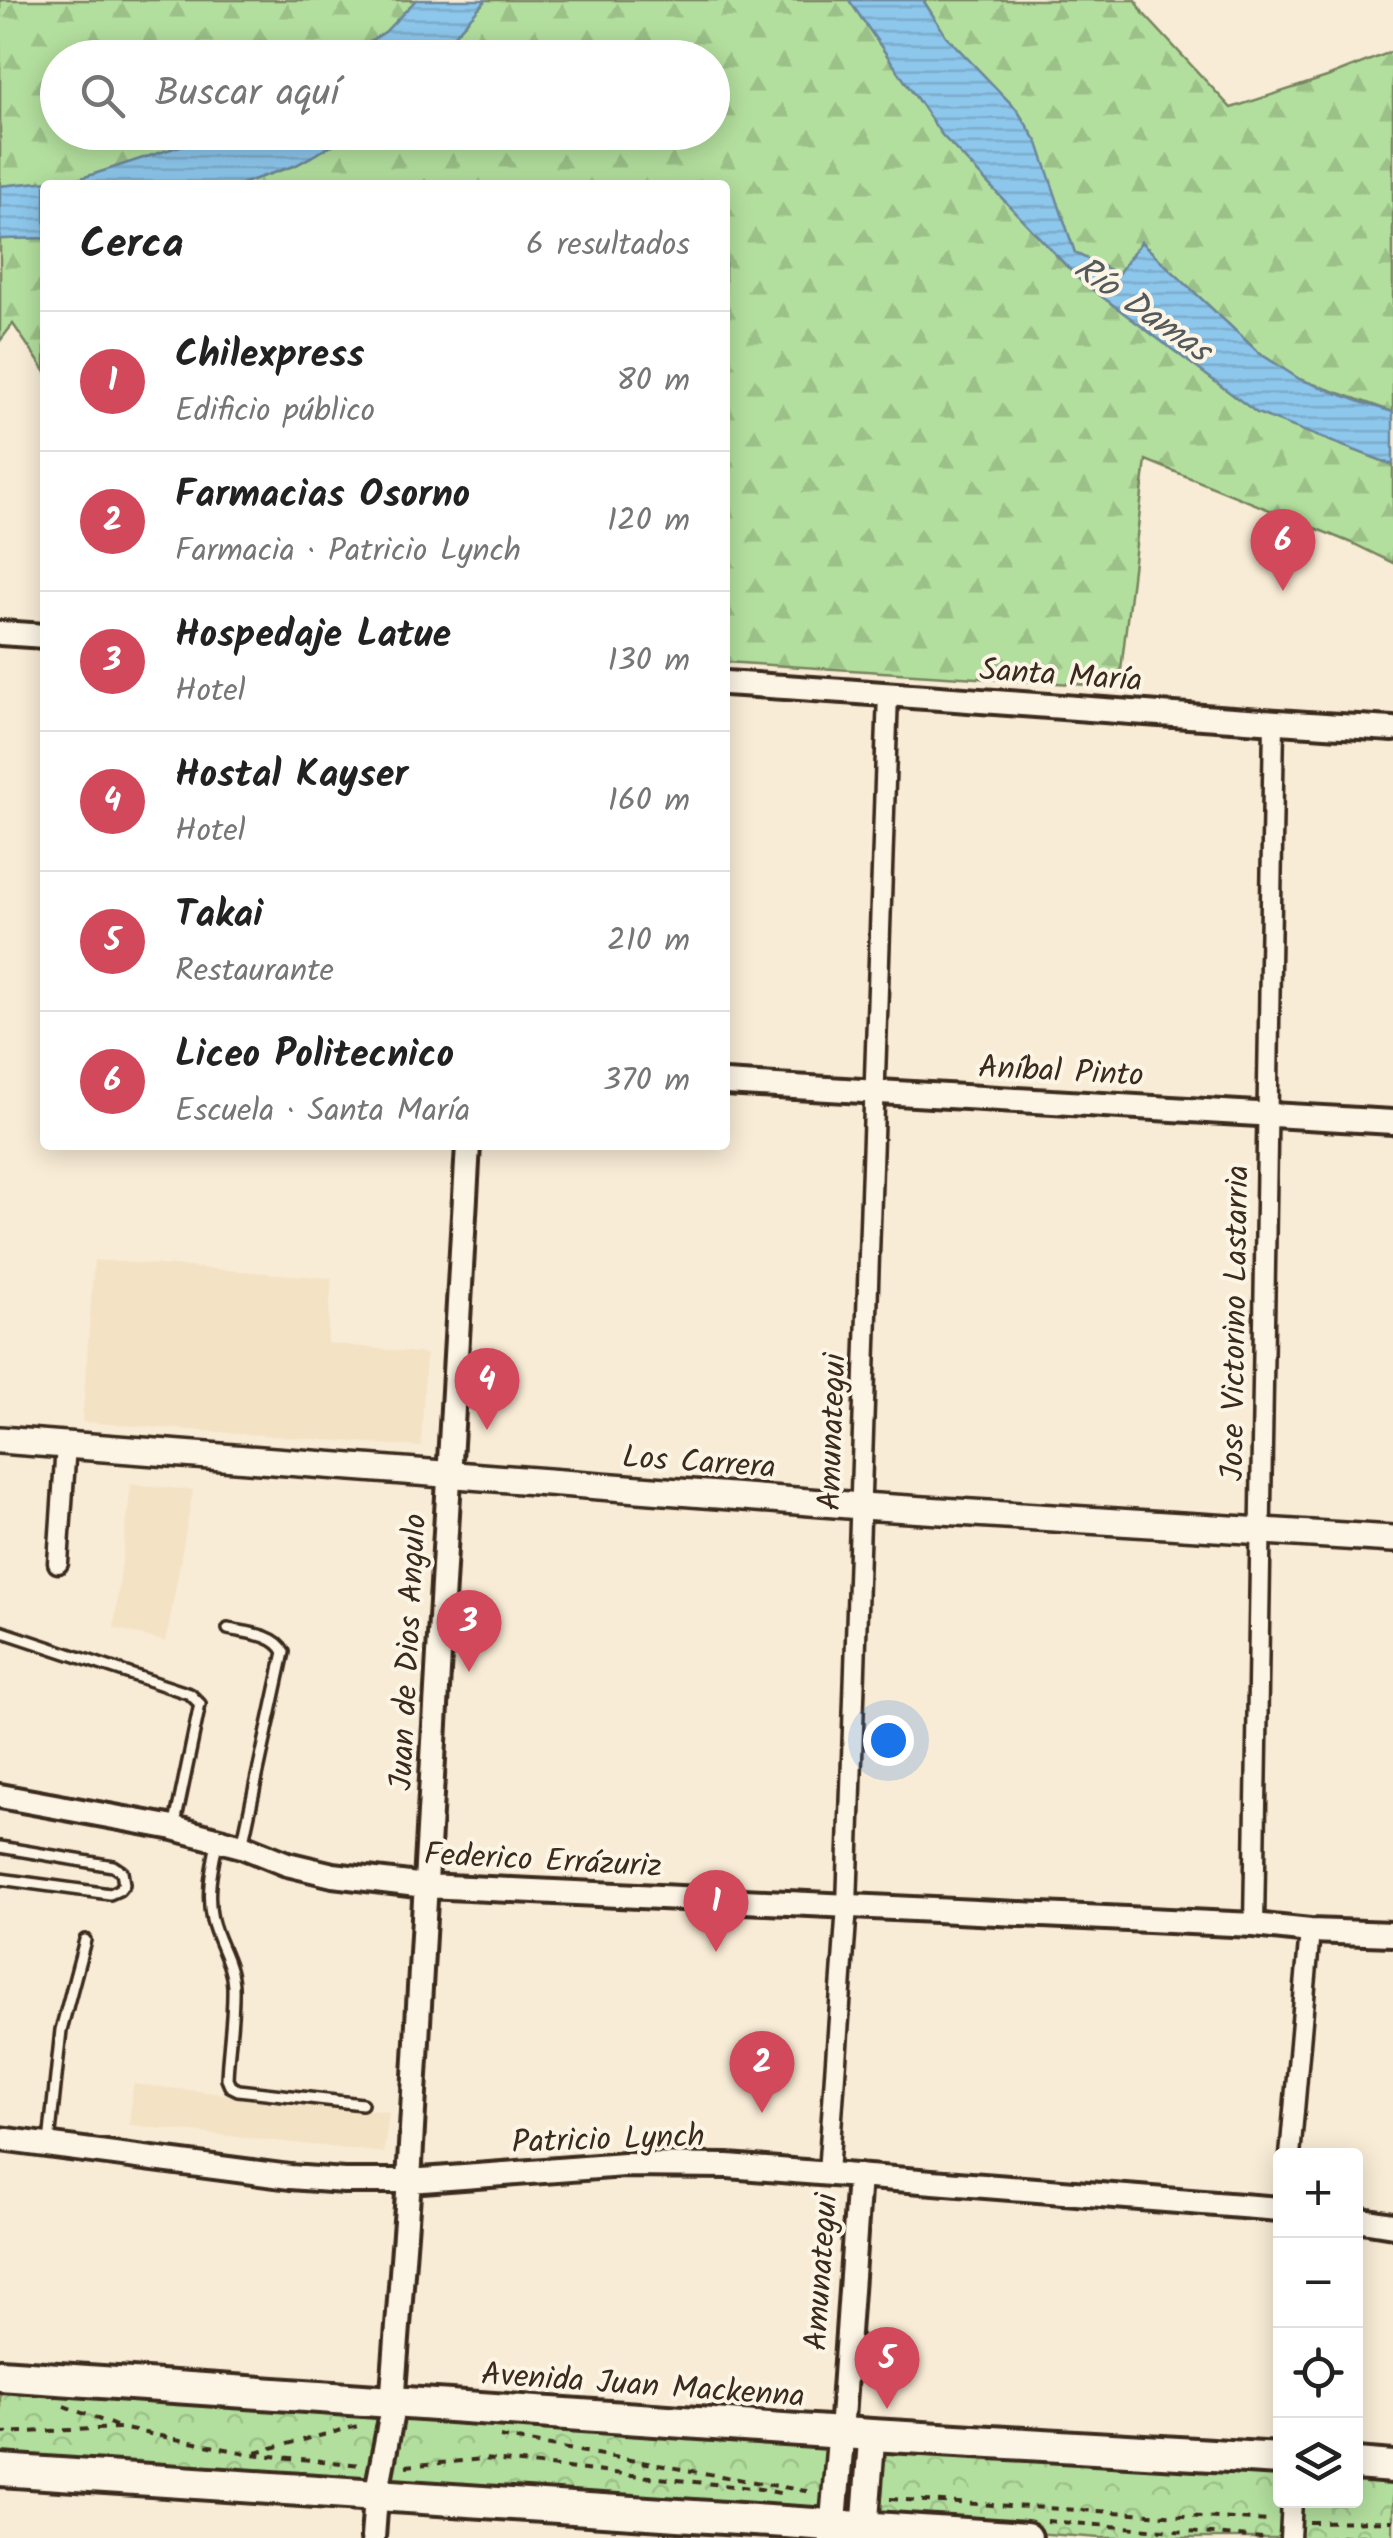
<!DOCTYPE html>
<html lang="es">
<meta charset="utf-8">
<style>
body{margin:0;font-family:Kalam,sans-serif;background:#f2f2f2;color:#222}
.controls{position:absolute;right:30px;bottom:30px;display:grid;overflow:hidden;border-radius:10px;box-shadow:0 5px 25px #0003}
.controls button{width:90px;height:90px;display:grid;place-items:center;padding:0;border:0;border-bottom:2px solid #e0e0e0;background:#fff;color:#222;font:50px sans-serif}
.you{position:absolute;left:888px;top:1740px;width:35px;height:35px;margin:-25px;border:8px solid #fff;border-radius:50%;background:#1a73e8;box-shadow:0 0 0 15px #1a73e833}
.badge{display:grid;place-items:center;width:65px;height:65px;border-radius:50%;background:#d1495b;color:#fff;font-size:32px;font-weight:700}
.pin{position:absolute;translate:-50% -82px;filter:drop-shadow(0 2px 5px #0008)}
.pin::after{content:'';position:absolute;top:52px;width:35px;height:30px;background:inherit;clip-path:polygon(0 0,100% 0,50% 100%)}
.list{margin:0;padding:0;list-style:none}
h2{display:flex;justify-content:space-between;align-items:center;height:130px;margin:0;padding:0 40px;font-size:42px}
h2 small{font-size:32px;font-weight:400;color:#767676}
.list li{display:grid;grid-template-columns:65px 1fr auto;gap:30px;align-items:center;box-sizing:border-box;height:140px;padding:0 40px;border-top:2px solid #e0e0e0}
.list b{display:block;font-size:38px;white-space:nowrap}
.list p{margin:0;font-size:32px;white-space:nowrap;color:#767676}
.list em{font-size:32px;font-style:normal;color:#767676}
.icon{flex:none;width:55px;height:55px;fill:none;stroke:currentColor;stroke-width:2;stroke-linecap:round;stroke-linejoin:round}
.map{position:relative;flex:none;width:1393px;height:2538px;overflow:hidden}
.search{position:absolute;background:#fff;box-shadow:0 5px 25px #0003;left:40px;top:40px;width:690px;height:110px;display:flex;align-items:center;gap:25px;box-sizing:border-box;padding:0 35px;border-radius:55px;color:#767676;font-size:38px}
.panel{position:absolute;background:#fff;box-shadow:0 5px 25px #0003;left:40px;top:180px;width:690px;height:970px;border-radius:10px}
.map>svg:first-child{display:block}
</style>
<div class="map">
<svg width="1393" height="2538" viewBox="0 0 1393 2538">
<defs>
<pattern id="forest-firs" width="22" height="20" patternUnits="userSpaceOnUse" patternTransform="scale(2.5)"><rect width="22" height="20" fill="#b3df9e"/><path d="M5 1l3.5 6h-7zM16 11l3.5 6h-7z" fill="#9bc088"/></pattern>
<pattern id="park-crowns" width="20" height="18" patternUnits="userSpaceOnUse" patternTransform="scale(2.5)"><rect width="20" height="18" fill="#b3df9e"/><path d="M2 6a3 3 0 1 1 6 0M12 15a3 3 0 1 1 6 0" fill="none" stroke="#9bc088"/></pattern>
<pattern id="water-rules" width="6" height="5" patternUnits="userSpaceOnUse" patternTransform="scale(2.5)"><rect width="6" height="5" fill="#8dc7ec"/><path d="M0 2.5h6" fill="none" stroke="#7babca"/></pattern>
</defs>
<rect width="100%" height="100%" fill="#f8ecd6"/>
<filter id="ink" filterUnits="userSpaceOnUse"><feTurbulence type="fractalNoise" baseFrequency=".01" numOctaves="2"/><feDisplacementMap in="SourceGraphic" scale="20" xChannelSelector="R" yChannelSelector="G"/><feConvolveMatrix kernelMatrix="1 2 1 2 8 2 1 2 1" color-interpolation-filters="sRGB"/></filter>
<g filter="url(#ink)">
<path fill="#f4e2c5" d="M94,1260L332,1278L327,1343L426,1354L421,1447L82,1422Z
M131,1484L193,1490L166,1642L114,1628Z
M133,2084L389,2112L384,2153L129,2125Z"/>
<path fill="url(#forest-firs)" stroke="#77845e" stroke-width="2.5" d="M0,0H416L385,32L345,57L58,58V132L223,133L82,178L0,186Z
M486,0H849L942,135L1080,280L1257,413L1393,465V563L1354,544L1146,460L1119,687L725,662V494L730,486L725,477V185H238L296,165L354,133L712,132V58L434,57Z
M923,0H1136L1143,13L1231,108L1327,77L1393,51V412L1299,379L1259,353L1141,242L1118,274L1075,253L1037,143L1017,110L946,36Z
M45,238V371L13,324L0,341V239Z"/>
<path fill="url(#park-crowns)" stroke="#77845e" stroke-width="2.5" d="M0,2381L1280,2469V2500H1356V2474L1393,2477V2538H1100L370,2482L0,2459Z"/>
<path fill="url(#water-rules)" stroke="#6c889a" stroke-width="2.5" d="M416,0H486L434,57H345L385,32Z
M849,0H923L946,36L1017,110L1038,143L1075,253L1118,274L1141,242L1259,353L1299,379L1366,404L1393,412V465L1257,413L1080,280L942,135Z
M223,132L354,133L296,165L238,185H45V238L0,239V186L82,178Z"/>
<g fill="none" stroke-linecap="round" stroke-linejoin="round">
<defs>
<path id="service" d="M228,1629C247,1633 275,1634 284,1652L242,1846
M0,1631L190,1694L200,1704L175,1824
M217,1843C212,1868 206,1894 212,1920C217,1942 232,1962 233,1986C234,2016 228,2048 227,2079L230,2086L238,2090L362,2104
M0,1847L113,1866L122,1872L124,1884L119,1890L110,1894L0,1879
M49,2143L61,2030L85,1940"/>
<path id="minor" d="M58,1563L66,1445
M1254,1925L1274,723
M1290,2156L1310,1931
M828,2173L847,1906L888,693
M1290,2538L1292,2500"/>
<path id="tertiary" d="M0,633L45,636
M725,683C948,697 1170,717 1393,729
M725,1083L1393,1122
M0,1796L174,1828L242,1846L287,1864L333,1875L426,1886L1254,1925L1310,1931L1393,1934
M0,2139L290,2177L344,2181H409L624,2165L728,2166L1280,2209
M1356,2219L1393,2225
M841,2433L859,2176
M373,2538L376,2496L391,2418L409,2181L468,1145"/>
<path id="secondary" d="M0,1440L861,1506L1393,1539
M832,2538L841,2433
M864,2538L872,2435"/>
<path id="primary" d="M0,2375L872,2435L1280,2459
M1356,2464L1393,2467
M0,2470L1026,2538"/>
</defs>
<use href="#service" stroke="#3b2a1e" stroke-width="16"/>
<use href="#minor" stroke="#3b2a1e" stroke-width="25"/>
<use href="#tertiary" stroke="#3b2a1e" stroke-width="30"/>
<use href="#secondary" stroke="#3b2a1e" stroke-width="32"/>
<use href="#primary" stroke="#3b2a1e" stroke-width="38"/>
<path stroke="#3b2a1e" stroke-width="4" stroke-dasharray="8 8" stroke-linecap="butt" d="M64,2406L116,2426
M0,2433L120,2428L251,2454L362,2465
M500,2437L811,2492
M256,2452L358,2426
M406,2466L484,2459L760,2489L784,2494
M890,2499L1270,2521
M1047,2521L1264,2538
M1309,2522L1393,2521
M1325,2538L1361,2536L1393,2538"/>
<use href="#service" stroke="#fcf5e5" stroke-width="9"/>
<use href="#minor" stroke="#fcf5e5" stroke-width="18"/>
<use href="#tertiary" stroke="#fcf5e5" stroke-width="22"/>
<use href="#secondary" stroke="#fcf5e5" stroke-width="25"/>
<use href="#primary" stroke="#fcf5e5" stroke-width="30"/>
</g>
</g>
<g text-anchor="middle" stroke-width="8" stroke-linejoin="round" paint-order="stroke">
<g font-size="32" fill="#3b2a1e" stroke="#fcf5e5">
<text transform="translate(1061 674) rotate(4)" y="11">Santa María</text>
<text transform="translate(1061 1070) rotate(3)" y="11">Aníbal Pinto</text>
<text transform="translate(1234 1323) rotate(-89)" y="11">Jose Victorino Lastarria</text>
<text transform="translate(831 1432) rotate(-88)" y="11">Amunategui</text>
<text transform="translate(699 1461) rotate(4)" y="11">Los Carrera</text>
<text transform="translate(407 1652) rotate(-87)" y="11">Juan de Dios Angulo</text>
<text transform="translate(543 1859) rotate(3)" y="11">Federico Errázuriz</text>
<text transform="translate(608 2138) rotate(-2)" y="11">Patricio Lynch</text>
<text transform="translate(820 2272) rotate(-86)" y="11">Amunategui</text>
<text transform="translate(643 2384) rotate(4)" y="11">Avenida Juan Mackenna</text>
</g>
<g font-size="35" font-style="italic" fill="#54595c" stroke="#fcf5e5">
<text transform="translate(1143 308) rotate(35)" y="12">Río Damas</text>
</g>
</g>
</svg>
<div class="controls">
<button>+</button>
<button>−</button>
<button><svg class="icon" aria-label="locate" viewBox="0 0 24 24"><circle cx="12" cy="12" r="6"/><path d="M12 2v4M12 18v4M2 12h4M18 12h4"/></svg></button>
<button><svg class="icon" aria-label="layers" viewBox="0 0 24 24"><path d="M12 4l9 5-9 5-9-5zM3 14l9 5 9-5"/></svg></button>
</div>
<div class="you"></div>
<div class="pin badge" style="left:716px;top:1952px">1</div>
<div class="pin badge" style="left:762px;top:2113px">2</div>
<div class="pin badge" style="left:469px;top:1672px">3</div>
<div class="pin badge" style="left:487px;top:1430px">4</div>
<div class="pin badge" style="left:887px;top:2409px">5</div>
<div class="pin badge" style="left:1283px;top:591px">6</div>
<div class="search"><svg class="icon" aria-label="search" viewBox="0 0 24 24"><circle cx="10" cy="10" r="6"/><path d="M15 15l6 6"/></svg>Buscar aquí</div>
<section class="panel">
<h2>Cerca<small>6 resultados</small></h2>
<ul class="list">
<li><span class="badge">1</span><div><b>Chilexpress</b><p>Edificio público</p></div><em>80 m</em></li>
<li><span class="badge">2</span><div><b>Farmacias Osorno</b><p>Farmacia · Patricio Lynch</p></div><em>120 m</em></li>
<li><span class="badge">3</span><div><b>Hospedaje Latue</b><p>Hotel</p></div><em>130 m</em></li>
<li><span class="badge">4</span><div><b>Hostal Kayser</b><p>Hotel</p></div><em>160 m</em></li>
<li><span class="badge">5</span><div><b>Takai</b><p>Restaurante</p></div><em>210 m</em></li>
<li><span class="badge">6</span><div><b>Liceo Politecnico</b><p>Escuela · Santa María</p></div><em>370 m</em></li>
</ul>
</section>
</div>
